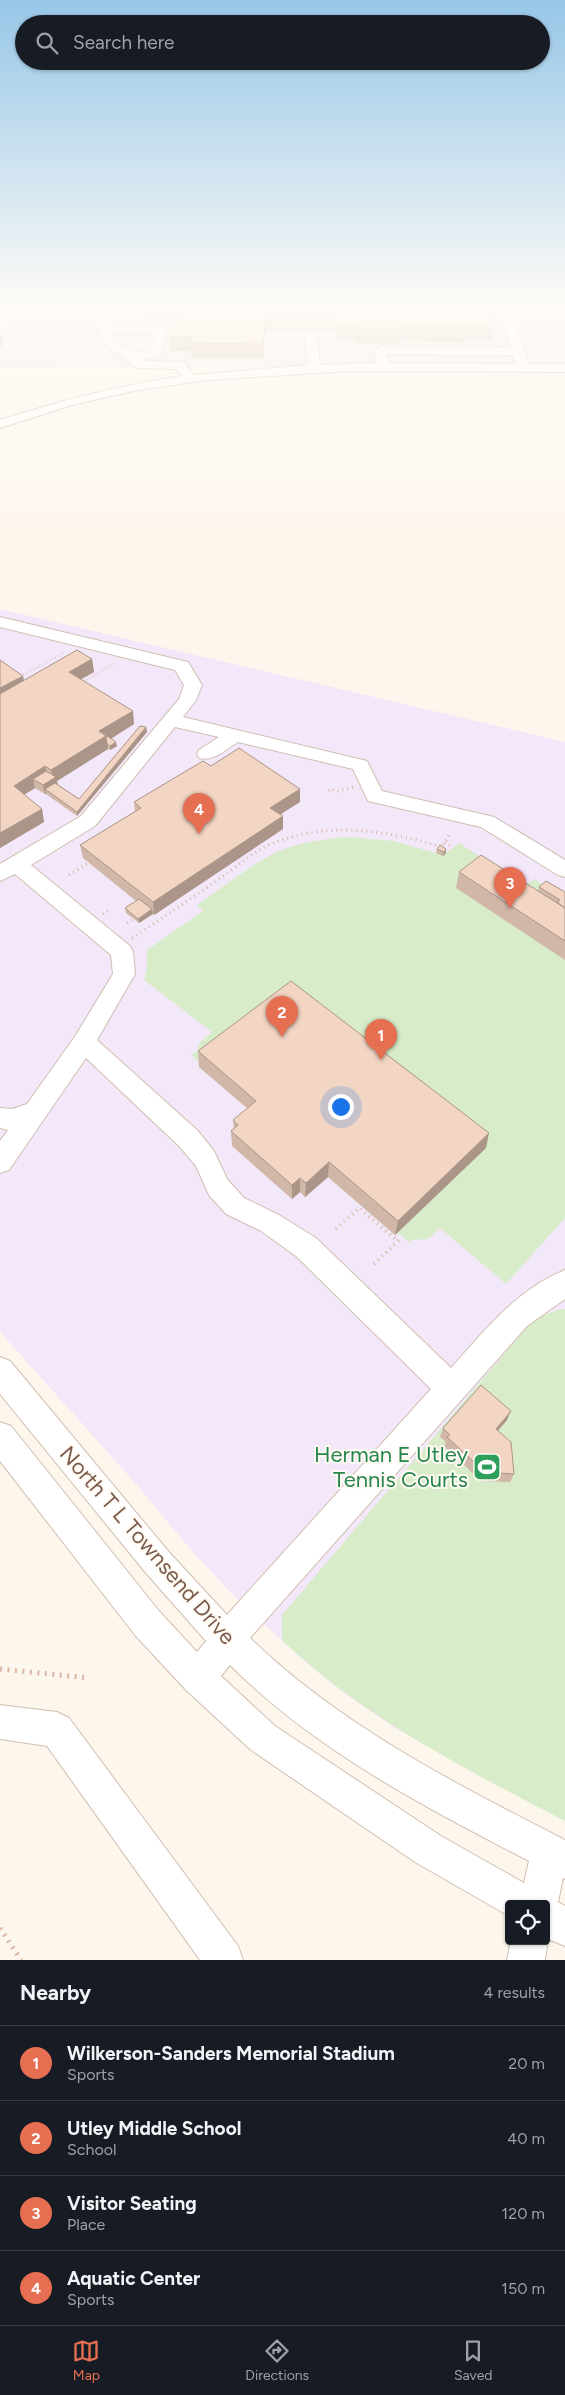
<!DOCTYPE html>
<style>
body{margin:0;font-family:Figtree,sans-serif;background:#242831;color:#f1f3f6}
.controls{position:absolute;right:15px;bottom:15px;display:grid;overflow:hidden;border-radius:5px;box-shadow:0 1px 4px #0004}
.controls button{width:45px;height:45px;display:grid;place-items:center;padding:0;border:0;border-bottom:1px solid #363941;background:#171b24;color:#f1f3f6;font:25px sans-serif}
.you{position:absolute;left:340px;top:1106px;width:18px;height:18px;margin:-12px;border:4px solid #fff;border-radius:50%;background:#1a73e8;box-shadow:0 0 0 8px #1a73e833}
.badge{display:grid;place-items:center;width:32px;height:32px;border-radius:50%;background:#e76f51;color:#fff;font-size:16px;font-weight:700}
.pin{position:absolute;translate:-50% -41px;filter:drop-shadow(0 1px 2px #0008)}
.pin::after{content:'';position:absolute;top:26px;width:18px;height:15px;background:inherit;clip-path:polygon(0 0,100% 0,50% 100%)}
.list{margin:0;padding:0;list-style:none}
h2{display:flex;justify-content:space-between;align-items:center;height:65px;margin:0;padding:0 20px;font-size:21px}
h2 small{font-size:16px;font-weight:400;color:#9ea1a6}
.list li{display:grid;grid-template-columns:32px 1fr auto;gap:15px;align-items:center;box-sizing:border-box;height:75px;padding:0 20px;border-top:1px solid #363941}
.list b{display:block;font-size:19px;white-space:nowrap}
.list p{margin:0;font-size:16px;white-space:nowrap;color:#9ea1a6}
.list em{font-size:16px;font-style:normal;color:#9ea1a6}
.icon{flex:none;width:28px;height:28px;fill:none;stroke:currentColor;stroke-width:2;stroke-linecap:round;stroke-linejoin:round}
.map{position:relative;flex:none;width:565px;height:1960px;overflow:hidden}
.search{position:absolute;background:#171b24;box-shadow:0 1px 4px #0004;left:15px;right:15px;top:15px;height:55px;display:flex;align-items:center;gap:12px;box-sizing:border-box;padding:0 18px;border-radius:28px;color:#9ea1a6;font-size:19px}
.sheet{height:365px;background:#171b24}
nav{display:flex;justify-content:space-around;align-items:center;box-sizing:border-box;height:70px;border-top:1px solid #363941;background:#171b24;font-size:14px;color:#9ea1a6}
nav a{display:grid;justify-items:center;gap:2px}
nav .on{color:#e76f51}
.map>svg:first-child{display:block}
</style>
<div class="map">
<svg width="565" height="1960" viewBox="0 0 565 1960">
<rect width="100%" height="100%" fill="#fdf6ec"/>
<path fill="#efe9e4" d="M0,308H565V365L0,368Z"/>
<path fill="#f3e8fa" d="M0,609L565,742V1821L395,1728L340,1690L303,1660L234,1596L191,1550L136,1484L0,1332Z"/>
<path fill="#d8ecc9" d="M350,837L394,841L436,853L439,850L446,853L459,843L526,886L534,879L565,899V1218L506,1284L440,1228L428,1239L412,1240L409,1242L398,1233L395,1235L328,1177L305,1197L300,1192L292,1199L257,1116L199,1067L202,1064L191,1055L197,1051L199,1043L212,1032L144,980L147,968V950L203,911L197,905C220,889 243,871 267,857C292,843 322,839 350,837Z
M560,1309H565V1821C465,1769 364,1718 282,1640V1615L534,1319Z"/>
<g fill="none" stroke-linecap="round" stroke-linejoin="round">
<defs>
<path id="minor" d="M499,308H511L528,364H565V372L350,371L208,380L138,390L72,405L0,428V420C60,401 120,385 182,376L176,369L137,368L101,341L98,316H63L0,325V319L63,310H104L110,313V326L165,327L167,329L160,357L141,359L144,361L184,362L194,375L308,365L304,334L310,330L316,334L320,365L376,363L375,350L381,346L511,347ZM111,332H154L151,351L132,352L111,337ZM387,354L513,355L516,364L388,363Z
M0,617L188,662L202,685L196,700L183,717L367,761L382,791L494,817L565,860V877L558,875L481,827L368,801L353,769L238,742C226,749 214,762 199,758L197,754L199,750L219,737L175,727L95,826L31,865L130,946L133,952L135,974L97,1040L197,1130L214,1151L227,1179L244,1198L279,1215L316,1238L451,1368C484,1331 517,1289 565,1270V1299L527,1326L250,1638C341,1726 454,1783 565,1840V1879L563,1878L558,1902L565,1906V1946L548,1939L545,1960H507L511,1941H546V1904H509V1916L415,1862L251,1750L186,1690L135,1635L0,1461V1422L11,1426L159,1611L197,1652L206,1641L146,1573L0,1394V1357L10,1361L168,1551L227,1615L431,1389L296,1256L261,1231L226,1214L209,1195L196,1166L179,1146L86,1058L9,1170L0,1173V1141L8,1130L0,1128V1108L12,1109L27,1104L76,1035L113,974L111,955L15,874L0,881V864L81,816L179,699L184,685L175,670L0,627ZM230,1665C315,1750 423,1806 529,1861L524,1883L441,1836L275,1726L221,1676Z
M0,1705L57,1712L69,1718L238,1946L243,1960H200L47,1746L0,1739Z"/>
</defs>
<use href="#minor" stroke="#d1beb0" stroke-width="2"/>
<path stroke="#d9b8a5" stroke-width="2.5" stroke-dasharray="0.5 2.5" stroke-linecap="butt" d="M18,677L66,652
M82,683L113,664"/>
<path stroke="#d9b8a5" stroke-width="3" stroke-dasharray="1 4" stroke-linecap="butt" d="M329,791L330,789L338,791L354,787
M445,842L453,848
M69,875L88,863
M103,914L110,909
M127,923L133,919
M132,938C164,917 195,896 226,874C240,864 252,853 267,846C324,820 385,830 442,847L451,832"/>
<path stroke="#d9b8a5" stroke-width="4" stroke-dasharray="1 4.5" stroke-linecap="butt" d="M336,1229L359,1208L398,1241L401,1238
M374,1264L398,1241"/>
<path stroke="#d9b8a5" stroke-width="5" stroke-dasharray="2 5.5" stroke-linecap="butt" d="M0,1669L89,1678
M0,1928L21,1960"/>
<use href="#minor" fill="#fff" fill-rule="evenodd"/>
</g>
<path fill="#d1b7a8" d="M147,308H285V311H334V308H488L493,325L492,340L465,339V343L400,340V344L355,343V340H336V331H265L263,358H192L191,351H170L169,337L172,320H148Z
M92,659L94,672L81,679L134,724L111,739L117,746L110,750L108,749L57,781L58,785L79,799L146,727L147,732L77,816L46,794H45L35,788L24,795L42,809L44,822L0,848V660L24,681Z
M211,766L300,789V802L280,814L283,829L154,915L153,914L139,923L126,913L125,908L136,901L83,858L80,845L135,812L134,802Z
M437,849L446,853L443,856L436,853Z
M459,872L538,891L539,887L565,892V960L456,888Z
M198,1051L486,1148L395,1235L328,1177L305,1197L300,1192L292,1199L232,1146L231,1131L234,1129L233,1120L248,1109L199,1067Z
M507,1420L498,1431L514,1474L510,1482L481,1481L444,1446L446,1442L440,1437L443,1428Z"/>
<path fill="#aa9588" d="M265,317V331L263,358V344Z
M2,333L3,341L0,348V338Z
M92,659L94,672L71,685L69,672Z
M23,676L26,689L0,703V688Z
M133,711L134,724L107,741L108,749L57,781L58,786L45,789L46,794H45L43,785L53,779L51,770L99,731Z
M146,727L147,732L77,816V812Z
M116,742L117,746L110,750V746Z
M45,766L48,779H33L35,788L17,799L14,786Z
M300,789V802L270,821V808Z
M42,809L44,822L0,848V833Z
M283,816V829L154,915L153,902Z
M446,849V853L443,856L444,852Z
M152,909L153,914L139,923L138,919Z
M489,1133L486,1148L395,1235L398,1221Z
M329,1162L328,1177L305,1197L306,1183Z
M300,1178V1192L292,1199V1185Z
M511,1411L507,1420L492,1437L496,1429Z"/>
<path fill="#f3d5c3" stroke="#aa9588" d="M186,308H285V311H335V308H488L493,325H466V328L401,326V329H356L355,326H337L336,317H265L263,344L191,343L192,337H169L172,318H184Z
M77,650L92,659L69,672L133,711L99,731L106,736L51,770L45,766L14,786L42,809L0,833V694Z
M0,660L23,676L0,688Z
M140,726L146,727L77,812L45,789L55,783L79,799Z
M107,736L116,742L110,746L107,744L106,737Z
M239,748L300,789L270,808L283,816L153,902L80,845L141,808L134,802L203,761L211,766Z
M46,771L56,777L43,785L33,779Z
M440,845L446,849L444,852L437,849Z
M481,855L565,908V941L459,872Z
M546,881L565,892V908L557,902L560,900L539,887Z
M139,899L152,909L138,919L125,908Z
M291,981L489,1133L398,1221L329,1162L306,1183L300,1178L292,1185L231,1131L238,1125L233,1120L256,1101L198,1051Z
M481,1385L511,1411L496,1429L511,1442L514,1474L485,1472L447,1437L450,1435L443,1428Z"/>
<linearGradient id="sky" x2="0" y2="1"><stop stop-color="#97c7e8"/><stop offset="0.53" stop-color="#fefbf6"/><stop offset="1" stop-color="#fefbf6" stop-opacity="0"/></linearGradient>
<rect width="565" height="582" fill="url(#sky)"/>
<defs>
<symbol id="stadium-square" viewBox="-11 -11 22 22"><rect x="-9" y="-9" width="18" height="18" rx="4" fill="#2e9e5b" stroke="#fffaf3"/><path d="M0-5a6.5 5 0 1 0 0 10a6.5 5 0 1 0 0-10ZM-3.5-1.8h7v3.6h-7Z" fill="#fff"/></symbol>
</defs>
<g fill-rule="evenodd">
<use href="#stadium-square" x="471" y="1451" width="32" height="32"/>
</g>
<g text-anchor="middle" stroke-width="4" stroke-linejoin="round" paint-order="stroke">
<g font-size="22" fill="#27864d" stroke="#fffaf3" text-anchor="end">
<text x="468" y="1462">Herman E Utley<tspan x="468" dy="25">Tennis Courts</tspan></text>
</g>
<g font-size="22" fill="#7a5c4d" stroke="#fffaf3">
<text transform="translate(148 1545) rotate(49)" y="8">North T L Townsend Drive</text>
</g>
</g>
</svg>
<div class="controls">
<button><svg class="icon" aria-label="locate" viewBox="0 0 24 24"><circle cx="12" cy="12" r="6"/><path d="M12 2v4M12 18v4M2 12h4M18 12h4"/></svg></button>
</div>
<div class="you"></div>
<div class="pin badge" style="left:381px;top:1060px">1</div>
<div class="pin badge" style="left:282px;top:1037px">2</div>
<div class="pin badge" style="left:510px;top:908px">3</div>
<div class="pin badge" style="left:199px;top:834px">4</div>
<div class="search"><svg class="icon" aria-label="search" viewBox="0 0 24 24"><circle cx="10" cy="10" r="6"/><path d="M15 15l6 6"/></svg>Search here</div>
</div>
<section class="sheet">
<h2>Nearby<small>4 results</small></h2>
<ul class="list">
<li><span class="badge">1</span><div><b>Wilkerson-Sanders Memorial Stadium</b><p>Sports</p></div><em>20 m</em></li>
<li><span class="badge">2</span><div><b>Utley Middle School</b><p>School</p></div><em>40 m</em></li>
<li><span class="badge">3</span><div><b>Visitor Seating</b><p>Place</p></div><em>120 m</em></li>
<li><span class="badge">4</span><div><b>Aquatic Center</b><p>Sports</p></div><em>150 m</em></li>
</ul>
</section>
<nav>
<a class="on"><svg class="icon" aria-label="map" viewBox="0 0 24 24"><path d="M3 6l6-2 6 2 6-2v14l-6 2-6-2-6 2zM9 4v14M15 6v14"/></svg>Map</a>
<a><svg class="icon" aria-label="directions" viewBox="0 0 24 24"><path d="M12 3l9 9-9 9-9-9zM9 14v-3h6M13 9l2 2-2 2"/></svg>Directions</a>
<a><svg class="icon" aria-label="saved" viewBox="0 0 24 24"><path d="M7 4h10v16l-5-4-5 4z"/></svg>Saved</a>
</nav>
